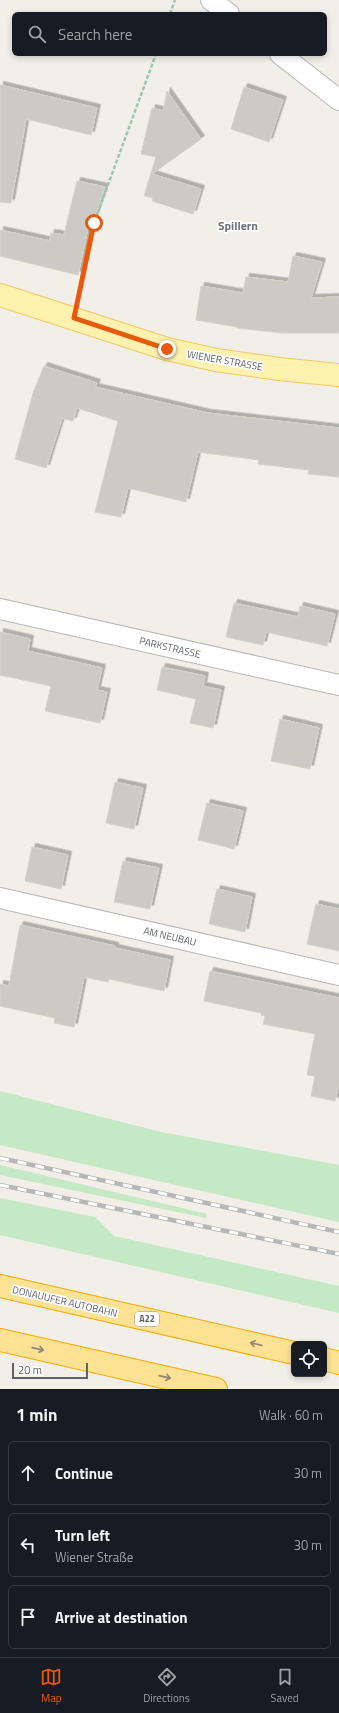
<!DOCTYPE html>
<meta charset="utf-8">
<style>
body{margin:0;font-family:"Titillium Web",sans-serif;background:#20242c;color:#f1f3f6}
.controls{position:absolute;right:12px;bottom:12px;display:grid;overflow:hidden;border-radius:6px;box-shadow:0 2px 6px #0003}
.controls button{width:36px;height:36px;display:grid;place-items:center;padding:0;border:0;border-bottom:1px solid #363941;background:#171b24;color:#f1f3f6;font:20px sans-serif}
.scale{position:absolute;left:12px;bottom:10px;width:76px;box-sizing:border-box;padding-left:4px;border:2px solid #5f6368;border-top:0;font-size:11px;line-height:14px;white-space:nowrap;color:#5f6368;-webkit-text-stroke:3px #fff;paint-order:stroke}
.stop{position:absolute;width:12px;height:12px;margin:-9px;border:3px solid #ea580c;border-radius:50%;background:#fff}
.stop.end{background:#ea580c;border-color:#fff;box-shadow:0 1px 4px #0008}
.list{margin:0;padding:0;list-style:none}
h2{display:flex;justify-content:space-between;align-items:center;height:52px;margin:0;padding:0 16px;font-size:17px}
h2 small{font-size:13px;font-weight:400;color:#9ea1a6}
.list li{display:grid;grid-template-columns:26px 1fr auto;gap:12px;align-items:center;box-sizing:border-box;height:64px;margin:0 8px 8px;padding:0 8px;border:1px solid #363941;border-radius:6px}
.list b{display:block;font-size:15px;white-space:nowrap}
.list p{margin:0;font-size:13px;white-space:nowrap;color:#9ea1a6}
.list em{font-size:13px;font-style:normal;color:#9ea1a6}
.icon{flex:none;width:22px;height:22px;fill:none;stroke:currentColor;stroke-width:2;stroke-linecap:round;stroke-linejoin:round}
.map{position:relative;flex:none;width:339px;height:1389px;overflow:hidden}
.search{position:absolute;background:#171b24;box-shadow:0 2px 6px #0003;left:12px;right:12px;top:12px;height:44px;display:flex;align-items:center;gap:10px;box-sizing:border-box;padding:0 14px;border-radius:6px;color:#9ea1a6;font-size:15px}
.sheet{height:268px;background:#171b24}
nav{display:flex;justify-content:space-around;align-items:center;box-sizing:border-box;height:56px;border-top:1px solid #363941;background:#171b24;font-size:11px;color:#9ea1a6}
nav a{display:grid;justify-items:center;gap:2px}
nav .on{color:#ea580c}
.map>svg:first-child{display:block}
</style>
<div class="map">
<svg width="339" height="1389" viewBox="0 0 339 1389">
<defs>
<filter id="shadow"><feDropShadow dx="3.5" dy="-3.5" stdDeviation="0" flood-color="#0004"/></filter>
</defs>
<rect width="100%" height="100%" fill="#f1efe8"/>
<path fill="#c5e8c5" d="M0,1091L161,1132L339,1165V1222L0,1145Z
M0,1165L207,1214L206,1218L0,1175Z
M0,1198L95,1217L114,1236L339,1286V1313L0,1235Z"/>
<path fill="#cccac5" stroke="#d6d1c6" filter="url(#shadow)" d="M0,85L97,108L91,135L26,119L11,203L0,202Z
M244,87L283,100L269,142L231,129Z
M167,91L201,139L152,174L201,189L193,214L152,201L153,198L144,196L156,157L141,154L152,108L163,111Z
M77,181L105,187L94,219L90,218L78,275L0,256V230L50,241L51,233L64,235Z
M293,256L322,262L311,298L339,297V333H282L237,328V327L196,320L201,286L243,293L246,277L288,282Z
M44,366L97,383L95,387L208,413L339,428V477L308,474L309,470L258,464L259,460L198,452L186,502L128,488L121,517L95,512L118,421L77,408L73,421L62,418L46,468L15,459L33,393Z
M234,603L298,617L300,606L335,614L327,646L266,632L263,645L226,637Z
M0,632L30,639L28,651L102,668L97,690L107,692L100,723L45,711L51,686L0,675Z
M162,667L205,676L203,686L221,690L213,728L190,723L196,699L157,690Z
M280,719L319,728L310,769L271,761Z
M115,782L143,788L134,829L106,823Z
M207,803L243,811L234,849L198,840Z
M32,847L68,855L61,889L25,881Z
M123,861L159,868L150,909L114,902Z
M217,889L252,897L245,932L209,924Z
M316,904L339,909V951L307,944Z
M20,925L115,946V948L170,960L164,991L109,979L108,982L84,977L74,1027L54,1023L55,1018L0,1006V984L9,986Z
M210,971L339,998V1083L335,1101L311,1096L315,1076L307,1075L315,1034L263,1024L265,1016L261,1015V1013L204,1001Z"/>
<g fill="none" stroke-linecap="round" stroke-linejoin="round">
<defs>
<path id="minor" d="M211,0L229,14
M280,54L339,100
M0,609L339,685
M0,898L339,975"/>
<path id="primary" d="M0,295L167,349L216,360L279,369L339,375"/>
<path id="motorway" d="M0,1286L294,1353
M0,1340L216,1389
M324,1359L339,1363"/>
</defs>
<use href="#minor" stroke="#b5b8bc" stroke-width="22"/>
<use href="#primary" stroke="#f2c960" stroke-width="24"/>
<use href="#motorway" stroke="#f9ab00" stroke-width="24"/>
<path stroke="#9cc7a9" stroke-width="2.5" stroke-dasharray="4 2" stroke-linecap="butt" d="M170,14L175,0
M79,296L94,223L156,54"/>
<use href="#minor" stroke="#fff" stroke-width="20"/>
<use href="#primary" stroke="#fff2af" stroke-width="22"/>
<use href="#motorway" stroke="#fde293" stroke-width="22"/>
<defs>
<path id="rail" d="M0,1158L339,1232
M0,1185L339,1254"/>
</defs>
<use href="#rail" stroke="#b6b7b8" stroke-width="4.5"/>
<use href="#rail" stroke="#fff" stroke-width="3" stroke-dasharray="9" stroke-linecap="butt"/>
</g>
<defs><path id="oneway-shaft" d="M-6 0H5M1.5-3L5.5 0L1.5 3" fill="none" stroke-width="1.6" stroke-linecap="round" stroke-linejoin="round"/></defs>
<g stroke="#8e8975">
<use href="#oneway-shaft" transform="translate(256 1344) rotate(-167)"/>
<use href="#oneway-shaft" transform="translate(38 1349) rotate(13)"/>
<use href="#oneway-shaft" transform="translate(165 1377) rotate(13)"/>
</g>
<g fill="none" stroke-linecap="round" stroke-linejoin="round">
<path stroke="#ea580c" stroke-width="5" d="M94,223L74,318L167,349"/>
</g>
<g text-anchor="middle" stroke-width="3.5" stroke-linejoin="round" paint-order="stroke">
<rect fill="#fff" stroke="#8f9295" stroke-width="1" x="135" y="1312" width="24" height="14" rx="3"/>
<g font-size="9" font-weight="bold" fill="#5f6368">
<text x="147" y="1322">A22</text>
</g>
<g font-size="10" fill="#5f6368" stroke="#fff">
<text transform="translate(225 360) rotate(10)" y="4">WIENER STRASSE</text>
<text transform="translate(170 647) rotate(13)" y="4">PARKSTRASSE</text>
<text transform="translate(170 936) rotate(13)" y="4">AM NEUBAU</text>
<text transform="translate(65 1301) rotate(13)" y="4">DONAUUFER AUTOBAHN</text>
</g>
<g font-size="12" font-weight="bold" fill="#70757a" stroke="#fff">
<text x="238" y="230">Spillern</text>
</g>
</g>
</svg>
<div class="controls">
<button><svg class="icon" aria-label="locate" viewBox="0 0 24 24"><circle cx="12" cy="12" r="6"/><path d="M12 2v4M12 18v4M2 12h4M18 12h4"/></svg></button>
</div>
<div class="scale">20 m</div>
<div class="stop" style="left:94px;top:223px"></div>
<div class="stop end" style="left:167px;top:349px"></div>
<div class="search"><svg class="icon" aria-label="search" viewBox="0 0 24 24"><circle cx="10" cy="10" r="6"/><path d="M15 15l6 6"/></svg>Search here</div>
</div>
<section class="sheet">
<h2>1 min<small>Walk · 60 m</small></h2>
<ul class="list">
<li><svg class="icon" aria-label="ahead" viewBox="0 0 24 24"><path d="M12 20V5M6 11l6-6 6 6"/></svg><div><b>Continue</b></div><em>30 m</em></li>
<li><svg class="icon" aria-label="left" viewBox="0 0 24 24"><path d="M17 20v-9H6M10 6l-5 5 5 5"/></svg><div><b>Turn left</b><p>Wiener Straße</p></div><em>30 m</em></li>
<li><svg class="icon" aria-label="arrive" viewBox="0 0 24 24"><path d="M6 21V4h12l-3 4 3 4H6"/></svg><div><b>Arrive at destination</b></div></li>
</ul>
</section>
<nav>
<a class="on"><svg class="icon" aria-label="map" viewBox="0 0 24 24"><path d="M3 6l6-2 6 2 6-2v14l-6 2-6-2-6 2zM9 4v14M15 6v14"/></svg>Map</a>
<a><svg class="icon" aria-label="directions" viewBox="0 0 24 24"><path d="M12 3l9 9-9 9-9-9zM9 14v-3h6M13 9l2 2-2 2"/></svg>Directions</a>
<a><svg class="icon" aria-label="saved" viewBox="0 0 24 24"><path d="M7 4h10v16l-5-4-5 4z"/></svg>Saved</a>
</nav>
